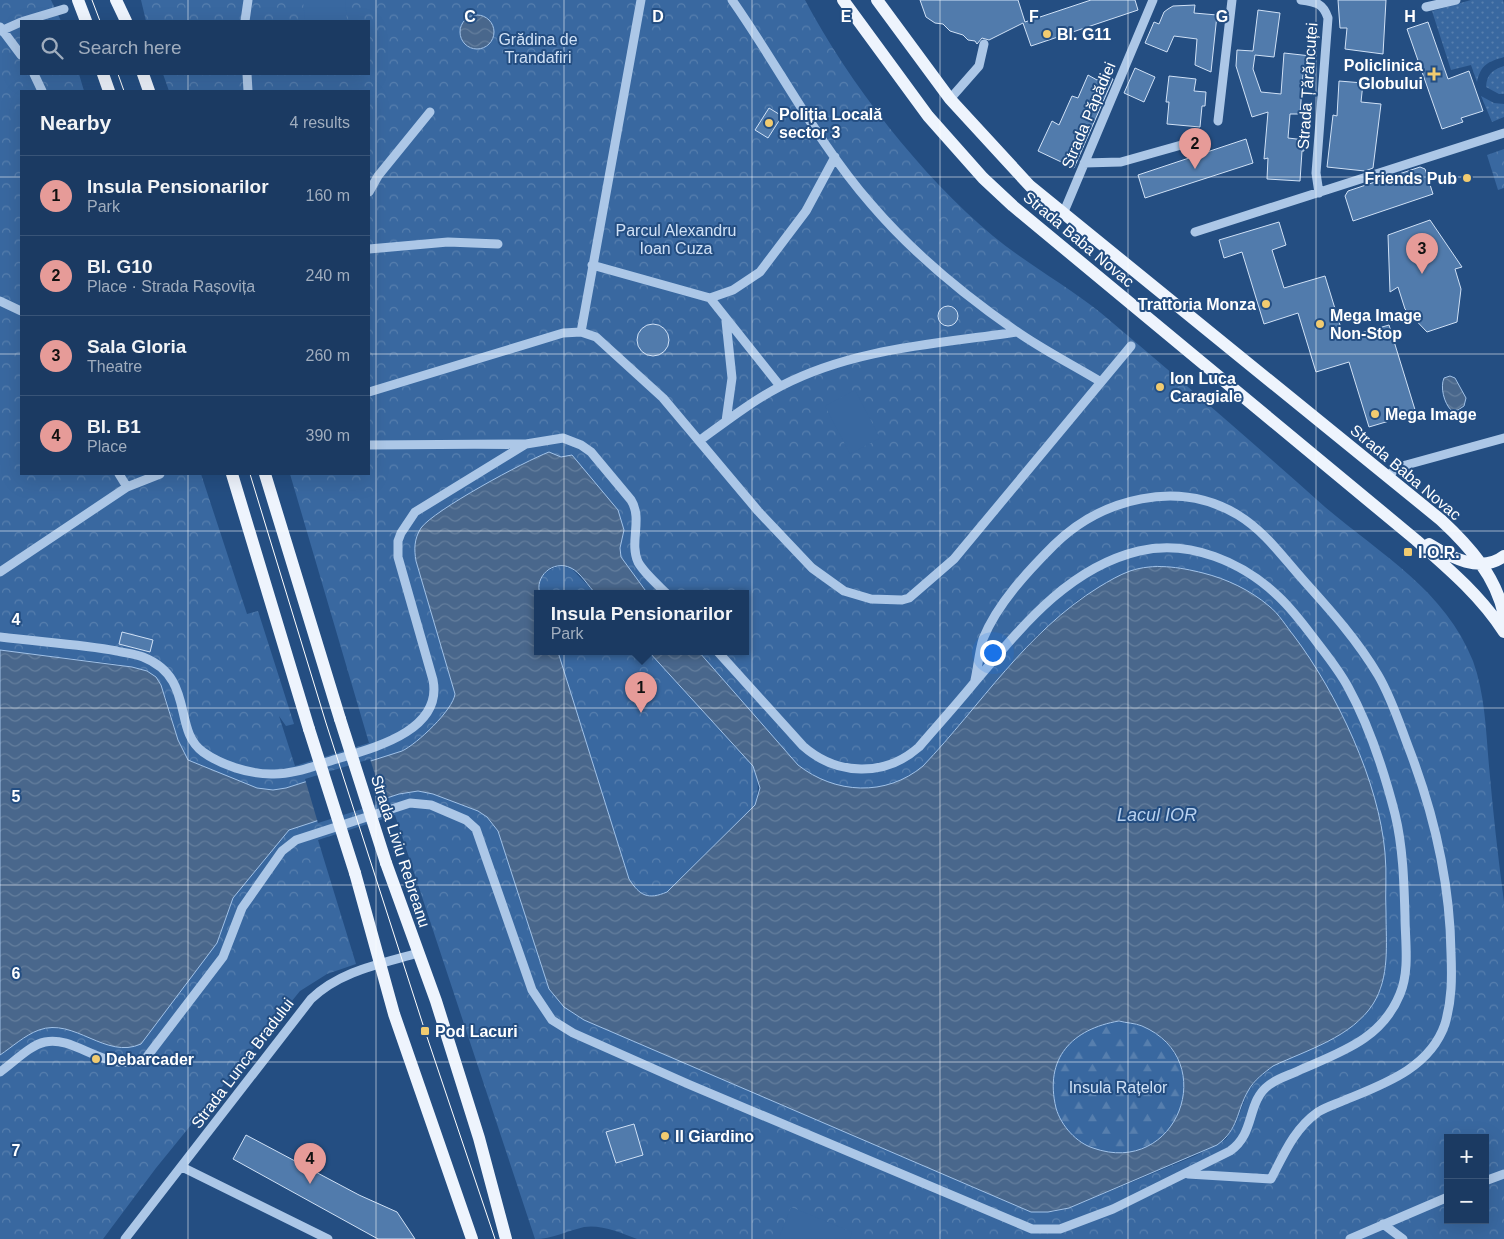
<!DOCTYPE html>
<meta charset="utf-8">
<style>
body{margin:0;font-family:Helvetica,sans-serif;background:#28456b;color:#f1f3f6}
.controls{position:absolute;right:15px;bottom:15px;display:grid;overflow:hidden;border-radius:0px;box-shadow:0 5px 20px #0002}
.controls button{width:45px;height:45px;display:grid;place-items:center;padding:0;border:0;border-bottom:1px solid #395477;background:#1b3a62;color:#f1f3f6;font:25px sans-serif}
.you{position:absolute;left:992px;top:652px;width:18px;height:18px;margin:-12px;border:4px solid #fff;border-radius:50%;background:#1a73e8;box-shadow:0 0 0 8px #1a73e833}
.badge{display:grid;place-items:center;width:32px;height:32px;border-radius:50%;background:#e69b98;color:#111;font-size:16px;font-weight:700}
.pin{position:absolute;translate:-50% -41px;filter:drop-shadow(0 1px 2px #0008)}
.pin::after{content:'';position:absolute;top:26px;width:18px;height:15px;background:inherit;clip-path:polygon(0 0,100% 0,50% 100%)}
.popup{position:absolute;left:534px;top:590px;width:215px;height:65px;box-sizing:border-box;display:grid;place-content:center;border-radius:0px;background:#1b3a62;filter:drop-shadow(0 1px 4px #0005);font-size:16px;white-space:nowrap;color:#a0adbe}
.popup b{font-size:19px;color:#f1f3f6}
.popup::after{content:'';position:absolute;left:50%;top:100%;margin-left:-10px;border:10px solid transparent;border-top-color:#1b3a62}
.list{margin:0;padding:0;list-style:none}
h2{display:flex;justify-content:space-between;align-items:center;height:65px;margin:0;padding:0 20px;font-size:21px}
h2 small{font-size:16px;font-weight:400;color:#a0adbe}
.list li{display:grid;grid-template-columns:32px 1fr auto;gap:15px;align-items:center;box-sizing:border-box;height:80px;padding:0 20px;border-top:1px solid #395477}
.list b{display:block;font-size:19px;white-space:nowrap}
.list p{margin:0;font-size:16px;white-space:nowrap;color:#a0adbe}
.list em{font-size:16px;font-style:normal;color:#a0adbe}
.icon{flex:none;width:28px;height:28px;fill:none;stroke:currentColor;stroke-width:2;stroke-linecap:round;stroke-linejoin:round}
.map{position:relative;flex:none;width:1504px;height:1239px;overflow:hidden}
.search{position:absolute;background:#1b3a62;box-shadow:0 5px 20px #0002;left:20px;top:20px;width:350px;height:55px;display:flex;align-items:center;gap:12px;box-sizing:border-box;padding:0 18px;border-radius:0px;color:#a0adbe;font-size:19px}
.panel{position:absolute;background:#1b3a62;box-shadow:0 5px 20px #0002;left:20px;top:90px;width:350px;height:385px;border-radius:0px}
.map>svg:first-child{display:block}
</style>
<div class="map">
<svg width="1504" height="1239" viewBox="0 0 1504 1239">
<defs>
<pattern id="grass-dots" width="8" height="8" patternUnits="userSpaceOnUse" patternTransform="scale(1.25)"><rect width="8" height="8" fill="#3968a0"/><path d="M2 2h.1M6 6h.1" fill="none" stroke="#577fae" stroke-width="1.8" stroke-linecap="round"/></pattern>
<pattern id="forest-firs" width="22" height="20" patternUnits="userSpaceOnUse" patternTransform="scale(1.25)"><rect width="22" height="20" fill="#3968a0"/><path d="M5 1l3.5 6h-7zM16 11l3.5 6h-7z" fill="#577fae"/></pattern>
<pattern id="park-crowns" width="20" height="18" patternUnits="userSpaceOnUse" patternTransform="scale(1.25)"><rect width="20" height="18" fill="#3968a0"/><path d="M2 6a3 3 0 1 1 6 0M12 15a3 3 0 1 1 6 0" fill="none" stroke="#577fae"/></pattern>
<pattern id="water-waves" width="16" height="10" patternUnits="userSpaceOnUse" patternTransform="scale(1.25)"><rect width="16" height="10" fill="#49678c"/><path d="M0 5q4-4 8 0t8 0" fill="none" stroke="#647e9d"/></pattern>
</defs>
<rect width="100%" height="100%" fill="#244e82"/>
<path fill="url(#grass-dots)" d="M1471,0H1503L1504,4V57C1488,62 1481,64 1477,82L1471,65L1451,70L1432,11Z
M1504,66V94H1499L1486,87C1487,74 1492,70 1504,66Z
M1481,96L1494,103L1504,104V117L1492,122Z"/>
<path fill="url(#forest-firs)" d="M1052 1088a66 66 0 1 1 132 0a66 66 0 1 1-132 0Z"/>
<path fill="url(#park-crowns)" fill-rule="evenodd" d="M0,0H51L61,21H21V74H79L84,91H21V474H201L247,614L258,611L294,724L286,726L279,716L295,766L369,743L290,474H369V91H169L163,74H369V21H146L141,0H805C849,83 921,176 993,236C1027,264 1066,285 1101,313C1176,376 1251,441 1325,507C1380,554 1445,590 1473,661C1485,694 1486,731 1489,766C1493,812 1498,857 1504,902V1239H637C622,1233 600,1224 584,1227C567,1231 552,1239 535,1239L395,815L318,840L356,964L327,974L300,991L156,1168L103,1239H0V1055C12,1047 25,1035 39,1030C62,1022 90,1039 111,1046L217,943L233,898L289,830L399,794L418,791L433,794L478,811L487,817L498,831L549,989L564,1007L584,1020L1031,1212H1052L1069,1208L1195,1156L1226,1139L1236,1123L1248,1091L1258,1079L1273,1066L1329,1040L1360,1021L1372,1005L1381,989L1386,964L1385,853L1368,780L1343,716L1322,679L1300,645L1268,605L1234,584L1220,578L1116,577L1078,600L1034,638L923,767C886,797 835,794 798,765L699,652H745V594H648L621,557L620,548L624,530L618,510L568,457L554,456L427,522C417,532 413,546 416,561L455,694C453,710 417,744 402,751L286,788L273,791L257,788L188,760L178,740L166,698L147,671L116,664L0,650ZM1448,1138H1485V1220H1448Z
M1504,149V188L1498,190L1487,155Z
M560,566L571,568L596,594H540C535,579 546,569 560,566Z
M558,652H649L753,766C759,781 759,789 755,805L667,892C648,900 640,896 629,879Z"/>
<path fill="#3968a0" d="M303,0H345L347,21H305Z
M855,390L880,438L850,454L825,406Z
M791,1207L852,1232L850,1239L779,1238Z"/>
<path fill="url(#water-waves)" stroke="#a1c2e8" fill-rule="evenodd" d="M460 32a17 17 0 1 1 34 0a17 17 0 1 1-34 0Z
M1450,376L1455,378L1466,398L1464,406L1458,410H1451C1444,403 1440,387 1444,378Z
M549,452L561,457L572,455L618,510L624,530L620,548L621,557L648,594H596C589,587 580,572 571,568C553,559 534,577 540,594H537V652H558L629,879C640,896 648,900 667,892L755,805L760,788L753,766L649,652H699L798,765C835,794 886,797 923,766C981,705 1026,632 1099,587C1109,581 1119,575 1130,571C1154,563 1179,567 1203,573C1227,579 1250,590 1269,606C1279,614 1286,626 1294,636C1337,693 1379,782 1385,853C1387,873 1385,893 1386,913C1386,944 1390,977 1373,1004C1352,1037 1307,1050 1273,1066C1264,1073 1254,1080 1248,1091C1236,1112 1239,1129 1217,1145L1069,1208L1048,1212H1031L584,1020L564,1007L549,989L498,831L487,817L478,811L433,794L418,791L399,794L289,830L233,898L217,943L141,1044C106,1060 74,1017 39,1030C25,1035 12,1047 0,1055V650L132,667L147,671L156,677L161,685L178,740L188,760L257,788L273,790L286,788L402,751C417,744 453,710 455,694L416,561C414,549 414,539 421,528C434,510 525,461 549,452ZM1119,1021C1126,1023 1135,1023 1142,1026C1222,1060 1177,1178 1093,1148C1077,1143 1061,1126 1056,1108C1044,1058 1072,1029 1119,1021Z"/>
<path fill="#244e82" d="M370,759L384,802L318,823L305,779Z"/>
<path fill="#517bac" stroke="#d0e1f6" d="M920,0H1018L1025,22L1091,0H1135L1138,10L1031,46L1023,23L989,40L982,38L977,44L975,41L968,40L963,35L950,31L943,24L935,23L926,17Z
M1338,0H1386L1383,54L1345,49L1347,28H1340Z
M1195,5L1194,13L1217,15L1211,72L1195,65L1197,39L1174,36L1167,52L1145,43L1154,22L1159,24L1164,12L1168,9L1173,6Z
M1258,10L1280,13L1274,57L1255,55L1253,69L1261,92L1281,94L1284,53L1311,56L1309,75H1303L1300,114H1290L1288,138L1305,140L1304,151H1302L1300,181L1267,179L1268,158L1264,159L1268,112L1252,117L1236,66L1237,50L1253,51Z
M1428,22L1448,79L1469,71L1483,111L1461,118L1463,122L1442,129L1407,29Z
M1135,68L1155,77L1144,102L1124,93Z
M1100,74L1113,79L1074,168L1038,151L1052,121L1059,125L1072,96L1078,98L1088,75L1097,80Z
M1169,76L1196,79L1194,91L1206,92L1205,106H1202L1200,127L1167,124L1169,102H1166Z
M1339,81L1363,83L1361,102L1381,104L1373,168L1365,171L1327,167L1333,115L1337,116Z
M769,108L782,116L768,138L755,130Z
M1246,139L1253,163L1145,198L1138,175Z
M1420,167L1425,169L1433,194L1353,221L1345,196L1348,191Z
M1430,220L1462,267L1455,269L1461,289L1457,322L1427,332L1405,309L1398,287L1390,292L1388,235Z
M1279,222L1286,245L1272,250L1284,288L1325,276L1344,338L1389,325L1416,413L1369,427L1349,362L1316,372L1298,313L1264,324L1242,252L1224,258L1219,240Z
M938 316a10 10 0 1 1 20 0a10 10 0 1 1-20 0Z
M637 340a16 16 0 1 1 32 0a16 16 0 1 1-32 0Z
M122,632L153,640L150,652L119,644Z
M634,1124L643,1155L616,1163L606,1132Z
M246,1135L359,1195L397,1212L415,1239H378L233,1159Z"/>
<g fill="none" stroke-linecap="round" stroke-linejoin="round">
<path stroke="#acc7e7" stroke-width="9" d="M732,0C779,67 817,142 871,204C912,252 964,295 1016,331C1043,350 1073,365 1101,382
M1301,0C1316,2 1323,3 1328,18L1316,173L1319,193
M1426,7L1456,0
M24,21L64,9
M245,21L248,0
M0,27L21,55
M1,31L21,22
M34,74L42,91
M247,74L248,91
M950,99L979,66L984,44
M1218,121L1232,0
M1084,163L1121,162L1192,142
M369,192L378,176L430,112
M1063,214L1153,0
M1195,232L1504,133
M369,249L448,242L498,244
M592,265L710,298L733,290L760,272L806,211L835,157
M710,298L780,386
M0,301L21,311
M581,332L641,0
M369,392L563,333L581,332L596,337L663,398L758,511L812,568L844,591L871,599L902,600L909,598L954,559L1131,346
M726,421L732,378L726,321
M699,441C725,422 752,401 781,386C854,348 937,344 1017,332
M369,445L526,444
M119,474L127,487
M1389,476L1394,470L1406,465L1504,438
M0,572L127,487L160,474
M0,637C39,642 79,644 117,651C125,653 135,654 143,657C196,678 172,730 203,752C221,765 249,774 271,774C294,775 316,765 337,759C373,748 443,731 433,680L398,557V541L401,533L415,512L526,444L563,438L581,445L591,452L631,500C643,519 629,542 638,562C644,573 658,585 667,594
M975,680C978,667 979,652 983,639C997,604 1028,571 1054,545C1102,498 1178,479 1238,515C1266,532 1284,559 1305,582C1332,612 1357,640 1378,675C1391,697 1399,722 1408,746C1434,813 1450,881 1451,953C1452,978 1452,1000 1445,1024C1430,1068 1384,1084 1345,1100C1336,1104 1326,1107 1318,1112C1294,1129 1284,1154 1271,1179L1188,1174
M0,1072C13,1063 30,1045 45,1042C77,1035 107,1076 146,1058L223,957L242,908L282,851L296,840L410,803L431,805L466,820L476,829L532,990L552,1020L573,1033L688,1084L1032,1229H1060L1113,1209L1230,1151C1256,1133 1246,1102 1269,1085C1278,1078 1290,1075 1300,1070C1341,1052 1382,1039 1400,994C1410,970 1405,941 1405,916C1404,882 1403,847 1395,814C1384,771 1369,725 1348,687C1340,672 1329,658 1319,645C1306,628 1294,611 1279,597C1243,562 1189,539 1139,551C1067,568 1020,629 974,683C956,705 937,726 919,747C885,777 837,776 803,746L718,652
M182,1167L328,1239
M1485,1181L1504,1174
M1383,1224L1403,1239
M125,1239L311,999C340,971 380,964 418,953
M1350,1239L1448,1197"/>
<path stroke="#eef4fd" stroke-width="12" d="M78,0L86,21
M116,0L126,21
M843,0L928,116L983,178L1013,206L1416,540C1448,568 1481,596 1504,632
M877,0L950,99L1030,186L1441,520C1469,546 1496,576 1504,615
M103,74L109,91
M143,74L149,91
M232,474L309,729
M265,474L340,719
M1429,544C1450,557 1481,574 1504,556
M386,863L436,1001L479,1138L506,1239
M355,873L394,1014L472,1239"/>
<path stroke="#fff" stroke-width="1" d="M92,0L100,21
M118,74L124,91
M250,474L326,723L425,1031L495,1239"/>
<path stroke="#eef4fd" stroke-width="12" d="M340,719L386,863
M309,729L355,873"/>
</g>
<path fill="none" stroke="#fff" stroke-width="1" stroke-opacity="0.55" d="M188,0V21M376,0V1239M564,0V1239M752,0V1239M940,0V1239M1128,0V1239M1316,0V1239M188,74V91M0,177H21M369,177H1504M0,354H21M369,354H1504M188,474V1239M0,531H1504M0,708H1504M0,885H1504M0,1062H1504"/>
<g fill="#f1cb70" stroke="#244e82" stroke-width="2">
<circle cx="1047" cy="34" r="5"/>
<path d="M1431.5 66.5h5v5h5v5h-5v5h-5v-5h-5v-5h5z"/>
<circle cx="769" cy="123" r="5"/>
<circle cx="1467" cy="178" r="5"/>
<circle cx="1266" cy="304" r="5"/>
<circle cx="1320" cy="324" r="5"/>
<circle cx="1160" cy="387" r="5"/>
<circle cx="1375" cy="414" r="5"/>
<rect x="1403" y="547" width="10" height="10" rx="2.5"/>
<rect x="420" y="1026" width="10" height="10" rx="2.5"/>
<circle cx="96" cy="1059" r="5"/>
<circle cx="665" cy="1136" r="5"/>
</g>
<g text-anchor="middle" stroke-width="4" stroke-linejoin="round" paint-order="stroke">
<g font-size="16" font-weight="bold" fill="#fff" stroke="#244e82" text-anchor="start">
<text x="1057" y="40">Bl. G11</text>
<text x="1423" y="71" text-anchor="end">Policlinica<tspan x="1423" dy="18">Globului</tspan></text>
<text x="779" y="120">Poliția Locală<tspan x="779" dy="18">sector 3</tspan></text>
<text x="1457" y="184" text-anchor="end">Friends Pub</text>
<text x="1256" y="310" text-anchor="end">Trattoria Monza</text>
<text x="1330" y="321">Mega Image<tspan x="1330" dy="18">Non-Stop</tspan></text>
<text x="1170" y="384">Ion Luca<tspan x="1170" dy="18">Caragiale</tspan></text>
<text x="1385" y="420">Mega Image</text>
<text x="1418" y="558">I.O.R.</text>
<text x="435" y="1037">Pod Lacuri</text>
<text x="106" y="1065">Debarcader</text>
<text x="675" y="1142">Il Giardino</text>
</g>
<g font-size="16" fill="#d0e1f6" stroke="#244e82">
<text x="538" y="45">Grădina de<tspan x="538" dy="18">Trandafiri</tspan></text>
<text x="676" y="236">Parcul Alexandru<tspan x="676" dy="18">Ioan Cuza</tspan></text>
<text x="1118" y="1093">Insula Rațelor</text>
</g>
<g font-size="16" fill="#fff" stroke="#244e82">
<text transform="translate(1307 86) rotate(-86)" y="6">Strada Țărăncuței</text>
<text transform="translate(1088 115) rotate(-67)" y="6">Strada Păpădiei</text>
<text transform="translate(1079 239) rotate(40)" y="6">Strada Baba Novac</text>
<text transform="translate(1406 472) rotate(40)" y="6">Strada Baba Novac</text>
<text transform="translate(401 851) rotate(72)" y="6">Strada Liviu Rebreanu</text>
<text transform="translate(242 1063) rotate(-53)" y="6">Strada Lunca Bradului</text>
</g>
<g font-size="18" font-style="italic" fill="#b8d1ef" stroke="#244e82">
<text x="1157" y="821">Lacul IOR</text>
</g>
</g>
<g font-size="16" text-anchor="middle" font-weight="bold" fill="#fff" stroke="#244e82" stroke-width="4" stroke-linejoin="round" paint-order="stroke">
<text x="470" y="22">C</text>
<text x="658" y="22">D</text>
<text x="846" y="22">E</text>
<text x="1034" y="22">F</text>
<text x="1222" y="22">G</text>
<text x="1410" y="22">H</text>
<text x="16" y="625">4</text>
<text x="16" y="802">5</text>
<text x="16" y="979">6</text>
<text x="16" y="1156">7</text>
</g>
</svg>
<div class="controls">
<button>+</button>
<button>−</button>
</div>
<div class="you"></div>
<div class="pin badge" style="left:641px;top:713px">1</div>
<div class="popup"><b>Insula Pensionarilor</b>Park</div>
<div class="pin badge" style="left:1195px;top:169px">2</div>
<div class="pin badge" style="left:1422px;top:274px">3</div>
<div class="pin badge" style="left:310px;top:1184px">4</div>
<div class="search"><svg class="icon" aria-label="search" viewBox="0 0 24 24"><circle cx="10" cy="10" r="6"/><path d="M15 15l6 6"/></svg>Search here</div>
<section class="panel">
<h2>Nearby<small>4 results</small></h2>
<ul class="list">
<li><span class="badge">1</span><div><b>Insula Pensionarilor</b><p>Park</p></div><em>160 m</em></li>
<li><span class="badge">2</span><div><b>Bl. G10</b><p>Place · Strada Rașovița</p></div><em>240 m</em></li>
<li><span class="badge">3</span><div><b>Sala Gloria</b><p>Theatre</p></div><em>260 m</em></li>
<li><span class="badge">4</span><div><b>Bl. B1</b><p>Place</p></div><em>390 m</em></li>
</ul>
</section>
</div>
